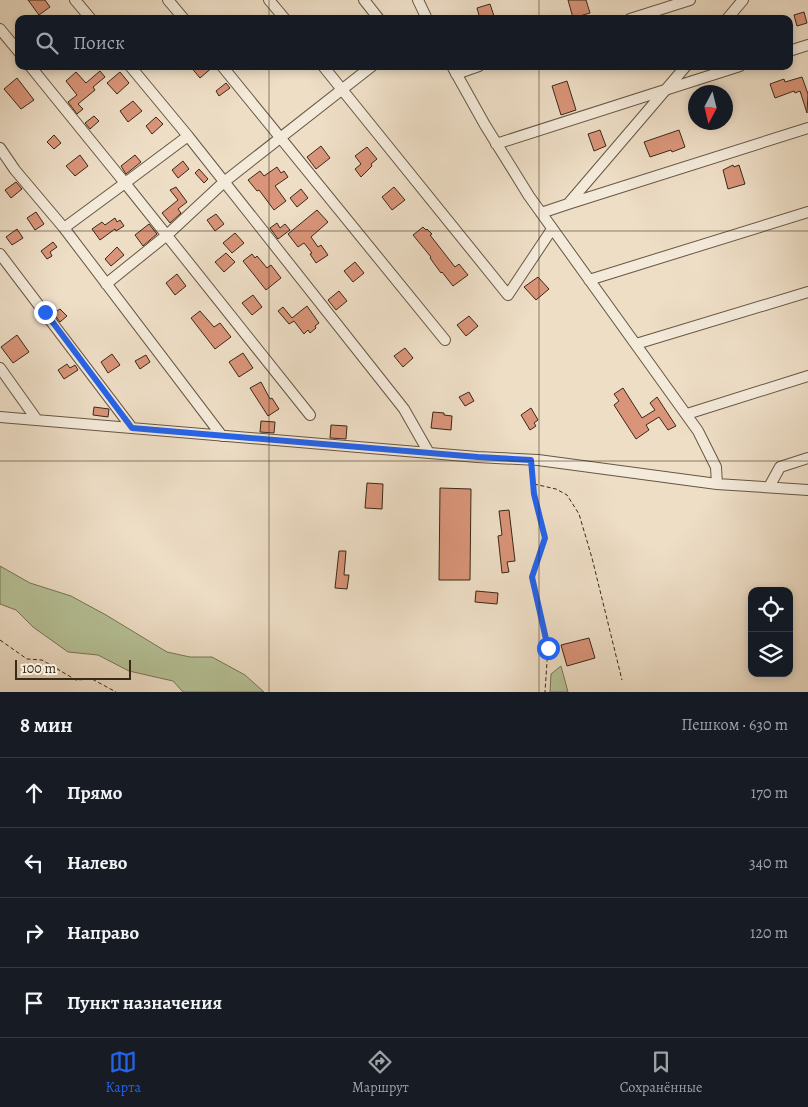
<!DOCTYPE html>
<html lang="ru">
<meta charset="utf-8">
<style>
body{margin:0;font-family:Alegreya,serif;background:#20242c;color:#f1f3f6}
.controls{position:absolute;right:15px;bottom:15px;display:grid;overflow:hidden;border-radius:10px;box-shadow:0 2px 8px #0003}
.controls button{width:45px;height:45px;display:grid;place-items:center;padding:0;border:0;border-bottom:1px solid #363941;background:#171b24;color:#f1f3f6;font:25px sans-serif}
.compass{position:absolute;left:688px;top:85px;width:45px;height:45px;border-radius:50%;background:#171b24;box-shadow:0 2px 8px #0003;rotate:187deg}
.scale{position:absolute;left:15px;bottom:12px;width:116px;box-sizing:border-box;padding-left:5px;border:2px solid #392917;border-top:0;font-size:14px;line-height:18px;white-space:nowrap;color:#392917;-webkit-text-stroke:4px #f4eada;paint-order:stroke}
.stop{position:absolute;width:15px;height:15px;margin:-11px;border:4px solid #2563eb;border-radius:50%;background:#fff}
.stop.end{background:#2563eb;border-color:#fff;box-shadow:0 1px 5px #0008}
.list{margin:0;padding:0;list-style:none}
h2{display:flex;justify-content:space-between;align-items:center;height:65px;margin:0;padding:0 20px;font-size:21px}
h2 small{font-size:16px;font-weight:400;color:#9ea1a6}
.list li{display:grid;grid-template-columns:32px 1fr auto;gap:15px;align-items:center;box-sizing:border-box;height:70px;padding:0 20px;border-top:1px solid #363941}
.list b{display:block;font-size:19px;white-space:nowrap}
.list em{font-size:16px;font-style:normal;color:#9ea1a6}
.icon{flex:none;width:28px;height:28px;fill:none;stroke:currentColor;stroke-width:2;stroke-linecap:round;stroke-linejoin:round}
.map{position:relative;flex:none;width:808px;height:692px;overflow:hidden}
.search{position:absolute;background:#171b24;box-shadow:0 2px 8px #0003;left:15px;right:15px;top:15px;height:55px;display:flex;align-items:center;gap:12px;box-sizing:border-box;padding:0 18px;border-radius:10px;color:#9ea1a6;font-size:19px}
.sheet{height:345px;background:#171b24}
nav{display:flex;justify-content:space-around;align-items:center;box-sizing:border-box;height:70px;border-top:1px solid #363941;background:#171b24;font-size:14px;color:#9ea1a6}
nav a{display:grid;justify-items:center;gap:2px}
nav .on{color:#2563eb}
.map>svg:first-child{display:block}
</style>
<div class="map">
<svg width="808" height="692" viewBox="0 0 808 692">
<rect width="100%" height="100%" fill="#eedec6"/>
<filter id="stains"><feTurbulence type="fractalNoise" baseFrequency=".004" numOctaves="4"/><feColorMatrix values="0 0 0 0 .2 0 0 0 0 .09 0 0 0 0 .02 0 0 0 .5 -.17"/></filter>
<radialGradient id="worn" r=".72"><stop offset=".6" stop-color="#630" stop-opacity="0"/><stop offset="1" stop-color="#630" stop-opacity=".3"/></radialGradient>
<path fill="#b6c297" stroke="#787657" d="M0,566L30,583L71,596L106,615L167,652L190,657H212L245,675L264,692H183L173,681L129,671L98,655L68,652L33,627L16,610L0,604Z
M561,666L568,692H550L551,674Z"/>
<path fill="#d99479" stroke="#392917" d="M28,0H45L50,7L39,15Z
M568,0H586L590,13L573,18Z
M490,4L495,19H480L477,8Z
M804,12L807,23L797,26L794,15Z
M190,66H214L200,78Z
M100,71L105,77L93,87L95,90L78,104L83,109L77,114L68,102L77,95L66,81L76,72L86,83Z
M120,72L129,83L117,94L107,83Z
M802,77L808,94L807,113L800,91L795,93L794,91L775,98L770,84L784,79L785,82Z
M17,78L34,100L21,109L4,89Z
M567,81L576,110L561,115L552,86Z
M226,83L230,88L219,96L216,91Z
M133,101L142,111L128,122L120,111Z
M94,116L99,121L90,129L85,123Z
M156,117L163,124L152,134L146,126Z
M600,130L606,146L594,151L588,134Z
M679,130L685,147L672,152L671,150L650,157L644,142Z
M54,135L61,143L54,149L47,142Z
M321,146L330,158L316,169L307,157Z
M367,147L377,159L371,164L372,166L361,177L355,169L361,164L355,156Z
M80,155L88,166L75,176L66,166Z
M135,155L141,162L126,174L121,166Z
M183,161L189,169L178,178L172,170Z
M733,165L734,167L739,165L745,184L728,189L723,170Z
M277,167L281,173L284,171L288,177L275,186L286,201L274,210L259,190L257,191L248,180L260,171L264,176Z
M199,169L208,179L204,183L195,173Z
M16,182L22,189L11,198L5,190Z
M176,187L187,202L178,209L181,213L170,223L162,213L178,200L170,190Z
M394,187L405,200L392,210L382,197Z
M301,189L308,198L297,207L290,198Z
M317,210L328,222L311,237L318,247L321,245L328,255L316,263L310,254L312,253L304,243L298,247L288,234Z
M36,212L44,224L35,230L27,218Z
M216,214L224,224L215,231L207,220Z
M115,218L117,222L120,220L124,226L116,231L115,229L100,240L92,229L102,222L105,225Z
M277,223L280,228L285,224L290,230L278,239L270,228Z
M149,224L157,234L143,246L135,235Z
M423,227L426,230L427,229L432,234L430,235L455,267L459,264L468,275L453,286L442,272L441,273L430,258L431,257L413,235Z
M17,229L23,238L12,245L6,237Z
M235,233L244,243L232,253L223,243Z
M53,242L57,247L50,252L52,256L47,259L41,251Z
M117,247L124,255L111,266L105,259Z
M226,253L235,262L224,272L215,262Z
M252,254L255,258L257,256L267,268L271,265L281,278L266,290L243,261Z
M355,262L364,273L353,282L344,271Z
M177,274L186,286L175,295L166,283Z
M538,277L549,289L536,300L524,287Z
M339,291L347,301L336,310L328,300Z
M253,295L262,307L252,315L242,303Z
M307,306L319,323L315,326L316,328L310,333L308,330L304,334L294,321L289,324L278,311L283,307L292,318Z
M55,308L57,311L60,309L67,316L60,322L51,310Z
M200,311L214,327L220,323L231,337L215,349L191,318Z
M469,316L478,326L466,336L457,325Z
M17,335L29,352L13,363L1,347Z
M405,348L413,358L403,367L394,356Z
M243,353L253,368L239,377L229,362Z
M112,354L120,365L108,373L101,362Z
M146,355L150,362L140,369L135,361Z
M67,364L70,368L75,365L78,370L64,379L58,370Z
M261,382L270,399L272,398L279,409L268,416L250,388Z
M623,388L642,418L655,410L650,403L657,397L676,426L668,430L659,417L646,425L649,430L636,439L614,405L619,401L614,394Z
M469,392L474,401L465,406L459,397Z
M94,407L109,409L108,417L93,415Z
M531,408L538,420L534,423L536,426L530,430L521,415Z
M433,412L444,413V415L452,416L451,430L431,428Z
M261,421L275,422L274,433L260,432Z
M331,425L347,426L346,439L330,438Z
M367,483L383,484L382,509L365,508Z
M440,488L471,489L470,580H439Z
M509,510L515,561L507,562L509,572L502,573L498,536L502,535L499,511Z
M339,551H346L344,575H349L347,589L335,588Z
M476,591L498,593L497,604L475,602Z
M589,638L595,658L567,666L561,645Z"/>
<g fill="none" stroke-linecap="round" stroke-linejoin="round">
<defs>
<path id="minor" d="M75,0L91,19
M168,0L184,19
M269,0L285,19
M364,0L379,19
M418,0L427,19
M630,19L690,0
M727,19L743,0
M0,29L19,52
M789,51L808,45
M130,66L188,136L404,409L429,453
M222,66L445,340
M323,66L508,295L552,229
M452,66L485,125L529,196L698,431L716,467L717,484
M456,74L479,66
M188,136L125,183L310,415
M496,144L740,66
M0,148L15,170L64,228L125,183L30,66
M568,204L808,128
M541,213L568,204L686,66
M64,228L222,436
M0,254L132,428
M589,280L808,212
M106,284L167,235L224,182L372,66
M636,344L808,292
M0,368L37,420
M687,414L808,376
M0,417L477,457L538,460L717,484L808,490
M769,487L780,467L808,458"/>
</defs>
<use href="#minor" stroke="#665643" stroke-width="12"/>
<path stroke="#392917" stroke-width="1" stroke-dasharray="4 2.5" stroke-linecap="butt" d="M532,468L534,494L545,538L532,577L548,647L545,692
M534,484L556,489L567,495L579,514L592,558L622,680
M0,640L27,659L42,660L76,680L92,679L116,692"/>
<use href="#minor" stroke="#f4eada" stroke-width="10"/>
</g>
<g fill="none" stroke-linecap="round" stroke-linejoin="round">
<path stroke="#2563eb" stroke-width="6" d="M45,312L132,428L478,457L531,460L534,494L545,538L532,577L548,648"/>
</g>
<path fill="none" stroke="#392917" stroke-width="1" stroke-opacity="0.55" d="M269,0V19M539,0V19M269,66V692M539,66V692M0,231H808M0,461H808"/>
<rect width="100%" height="100%" filter="url(#stains)"/>
<rect width="100%" height="100%" fill="url(#worn)"/>
</svg>
<div class="controls">
<button><svg class="icon" aria-label="locate" viewBox="0 0 24 24"><circle cx="12" cy="12" r="6"/><path d="M12 2v4M12 18v4M2 12h4M18 12h4"/></svg></button>
<button><svg class="icon" aria-label="layers" viewBox="0 0 24 24"><path d="M12 4l9 5-9 5-9-5zM3 14l9 5 9-5"/></svg></button>
</div>
<svg class="compass" viewBox="-18 -18 36 36"><path d="M0-13l5 13h-10z" fill="#e53935"/><path d="M0 13l5-13h-10z" fill="#9ea1a6"/></svg>
<div class="scale">100 m</div>
<div class="stop" style="left:548px;top:648px"></div>
<div class="stop end" style="left:45px;top:312px"></div>
<div class="search"><svg class="icon" aria-label="search" viewBox="0 0 24 24"><circle cx="10" cy="10" r="6"/><path d="M15 15l6 6"/></svg>Поиск</div>
</div>
<section class="sheet">
<h2>8 мин<small>Пешком · 630 m</small></h2>
<ul class="list">
<li><svg class="icon" aria-label="ahead" viewBox="0 0 24 24"><path d="M12 20V5M6 11l6-6 6 6"/></svg><div><b>Прямо</b></div><em>170 m</em></li>
<li><svg class="icon" aria-label="left" viewBox="0 0 24 24"><path d="M17 20v-9H6M10 6l-5 5 5 5"/></svg><div><b>Налево</b></div><em>340 m</em></li>
<li><svg class="icon" aria-label="right" viewBox="0 0 24 24"><path d="M7 20v-9h11M14 6l5 5-5 5"/></svg><div><b>Направо</b></div><em>120 m</em></li>
<li><svg class="icon" aria-label="arrive" viewBox="0 0 24 24"><path d="M6 21V4h12l-3 4 3 4H6"/></svg><div><b>Пункт назначения</b></div></li>
</ul>
</section>
<nav>
<a class="on"><svg class="icon" aria-label="map" viewBox="0 0 24 24"><path d="M3 6l6-2 6 2 6-2v14l-6 2-6-2-6 2zM9 4v14M15 6v14"/></svg>Карта</a>
<a><svg class="icon" aria-label="directions" viewBox="0 0 24 24"><path d="M12 3l9 9-9 9-9-9zM9 14v-3h6M13 9l2 2-2 2"/></svg>Маршрут</a>
<a><svg class="icon" aria-label="saved" viewBox="0 0 24 24"><path d="M7 4h10v16l-5-4-5 4z"/></svg>Сохранённые</a>
</nav>
